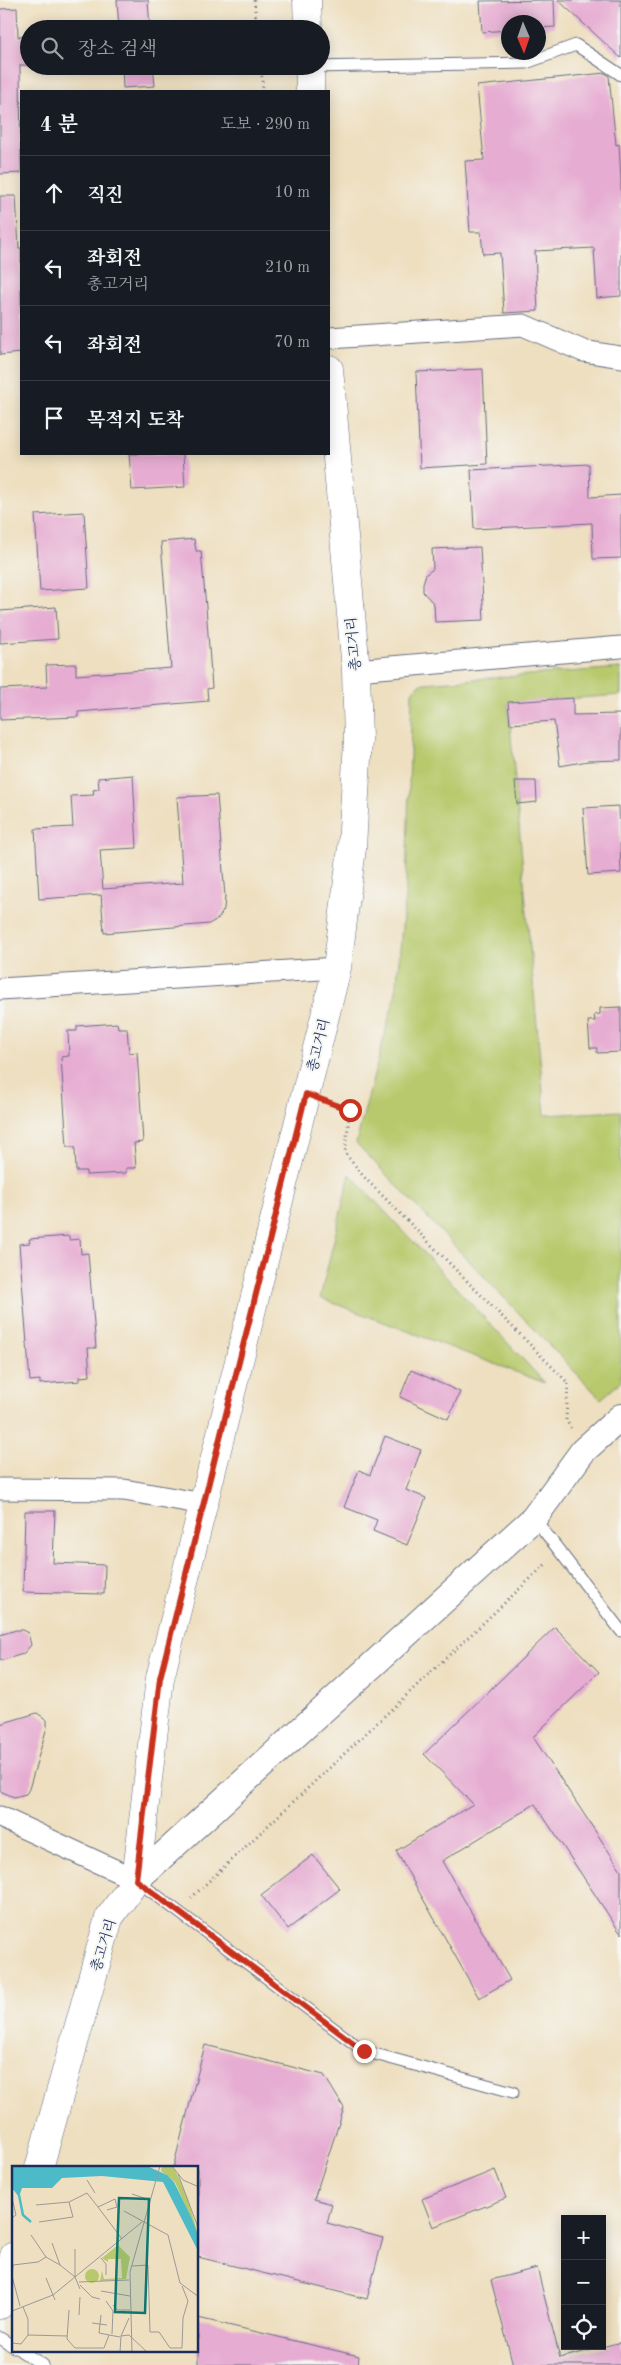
<!DOCTYPE html>
<html lang="ko">
<meta charset="utf-8">
<style>
body{margin:0;font-family:"Old Standard TT","Noto Serif KR",serif;background:#242831;color:#f1f3f6}
.controls{position:absolute;right:15px;bottom:15px;display:grid;overflow:hidden;border-radius:0px;box-shadow:0 2px 12px #0003}
.controls button{width:45px;height:45px;display:grid;place-items:center;padding:0;border:0;border-bottom:1px solid #363941;background:#171b24;color:#f1f3f6;font:25px sans-serif}
.compass{position:absolute;left:501px;top:15px;width:45px;height:45px;border-radius:50%;background:#171b24;box-shadow:0 2px 12px #0003;rotate:178deg}
.stop{position:absolute;width:15px;height:15px;margin:-11px;border:4px solid #c8321e;border-radius:50%;background:#fff}
.stop.end{background:#c8321e;border-color:#fff;box-shadow:0 1px 5px #0008}
.list{margin:0;padding:0;list-style:none}
h2{display:flex;justify-content:space-between;align-items:center;height:65px;margin:0;padding:0 20px;font-size:21px}
h2 small{font-size:16px;font-weight:400;color:#9ea1a6}
.list li{display:grid;grid-template-columns:32px 1fr auto;gap:15px;align-items:center;box-sizing:border-box;height:75px;padding:0 20px;border-top:1px solid #363941}
.list b{display:block;font-size:19px;white-space:nowrap}
.list p{margin:0;font-size:16px;white-space:nowrap;color:#9ea1a6}
.list em{font-size:16px;font-style:normal;color:#9ea1a6}
.icon{flex:none;width:28px;height:28px;fill:none;stroke:currentColor;stroke-width:2;stroke-linecap:round;stroke-linejoin:round}
.map{position:relative;flex:none;width:621px;height:2365px;overflow:hidden}
.search{position:absolute;background:#171b24;box-shadow:0 2px 12px #0003;left:20px;top:20px;width:310px;height:55px;display:flex;align-items:center;gap:12px;box-sizing:border-box;padding:0 18px;border-radius:28px;color:#9ea1a6;font-size:19px}
.panel{position:absolute;background:#171b24;box-shadow:0 2px 12px #0003;left:20px;top:90px;width:310px;height:365px;border-radius:0px}
.map>svg:first-child{display:block}
</style>
<div class="map">
<svg width="621" height="2365" viewBox="0 0 621 2365">
<rect width="100%" height="100%" fill="#f6f6f2"/>
<filter id="ink" filterUnits="userSpaceOnUse"><feTurbulence type="fractalNoise" baseFrequency=".02" numOctaves="2"/><feDisplacementMap in="SourceGraphic" scale="10" xChannelSelector="R" yChannelSelector="G"/><feConvolveMatrix kernelMatrix="1 2 1 2 8 2 1 2 1" color-interpolation-filters="sRGB"/></filter>
<filter id="wash" filterUnits="userSpaceOnUse"><feTurbulence type="fractalNoise" baseFrequency=".0096" numOctaves="4" result="noise"/><feDisplacementMap in="SourceGraphic" scale="20" xChannelSelector="R" yChannelSelector="G"/><feGaussianBlur stdDeviation="1.12" result="paint"/><feColorMatrix in="noise" values="0 0 0 0 0 0 0 0 0 0 0 0 0 0 0 0 0 1.4 0 .05"/><feComposite in="paint" operator="in"/></filter>
<g filter="url(#wash)">
<rect width="100%" height="100%" fill="#eedfc0"/>
<path fill="#b7c96c" stroke="#697c65" d="M621,668V695L508,703L545,1115L621,1111V1382L601,1399L356,1143L396,992L406,885L412,692L416,687L424,683Z
M350,1174L545,1383L320,1298Z"/>
<g id="blocks">
<path fill="#e6acd2" d="M117,0H148L150,29H119Z
M554,0L555,27L538,28V22H508V30L482,32L480,1Z
M558,0H621V58Z
M17,8L18,37L29,36V65H20L21,173L0,174V9Z
M122,66H153L155,86L123,88Z
M605,73L609,76L616,145L619,144L621,180V296L597,298L594,248L535,251L538,311L504,313L500,253L483,254L481,232H470L465,161L484,160L477,86Z
M0,196H16L19,248H21V353L0,355Z
M483,369L487,464L420,468L416,372Z
M129,454H183L185,487L132,490Z
M589,464L590,497L621,495V558L593,559L592,523L474,529L471,470Z
M84,512L89,588L40,591L35,515Z
M194,539L196,551H201L206,607L212,688L207,689L208,701L78,712V717L0,720V689L47,687L46,665L76,664V675L171,668L161,542Z
M480,547L484,620L435,622L434,604L423,592V583L426,574L433,569L432,549Z
M56,607L58,639L0,643V611Z
M573,698V715L621,714V760L588,761L560,766L554,721L510,724L508,702Z
M133,775L137,848L100,850L103,889L183,883L177,797L217,795L225,897L224,909L219,918L209,924L104,933L101,895L39,899L35,829L73,827L71,796L94,795L93,790L99,789L98,778Z
M515,781H536L537,802L517,804Z
M619,806L621,873L588,875L583,808Z
M621,1007V1052L597,1053V1048H590L588,1021H595L594,1015L600,1014V1008Z
M117,1023L118,1028H127L129,1053L137,1052L143,1142L134,1143L136,1168H126V1173L86,1175V1171H76L75,1147H67L61,1057L69,1056L68,1031H77V1026Z
M69,1236V1240L80,1239L81,1254L88,1253L96,1348H88L90,1376L80,1377V1381L40,1384V1380L30,1381L19,1244L30,1243L29,1239Z
M411,1370L460,1392L448,1419L400,1397Z
M385,1436L421,1450L406,1490L426,1498L407,1545L373,1531L377,1520L344,1507L359,1470L370,1475Z
M25,1511H55L53,1563L105,1565L104,1594L23,1592Z
M555,1627L599,1672L533,1737L621,1870V1934L535,1804L442,1861L510,1980L479,1998L396,1851L473,1804L424,1754Z
M16,1630H22L28,1633L31,1645L23,1654L0,1661V1635Z
M37,1713L47,1720V1727L29,1789L26,1794L14,1797L0,1791V1724Z
M313,1855L340,1889L288,1929L261,1895Z
M205,2045L324,2075L344,2108L314,2199L332,2204L327,2223L383,2238L367,2299L198,2257V2168H173Z
M495,2170L506,2198L433,2227L422,2199Z
M537,2268L560,2358L621,2342V2365H513L491,2280Z
M198,2318L359,2356L358,2365H198Z"/>
</g>
</g>
<g filter="url(#ink)">
<use href="#blocks" fill-opacity="0" stroke="#656d80" stroke-width="1"/>
<g fill="none" stroke-linecap="round" stroke-linejoin="round">
<defs>
<path id="service" d="M310,67L526,63L576,45L621,75
M534,1518L621,1631
M136,1880L364,2051L513,2092
M0,2338L14,2347
M21,2351L43,2365"/>
<path id="minor" d="M329,338L523,325L583,351L621,357
M356,670L621,647
M0,989L337,968
M0,1489L124,1490L204,1504
M0,1817L136,1880"/>
<path id="tertiary" d="M136,1880L534,1518L583,1451L621,1417"/>
<path id="secondary" d="M307,0L308,29
M310,66V91
M39,2168L109,1918L136,1880L160,1678L337,968L352,848L358,740L356,670L329,369
M0,2305L14,2256"/>
</defs>
<use href="#service" stroke="#656d80" stroke-width="13"/>
<use href="#minor" stroke="#656d80" stroke-width="23"/>
<use href="#tertiary" stroke="#656d80" stroke-width="28"/>
<use href="#secondary" stroke="#656d80" stroke-width="29"/>
<path stroke="#656d80" stroke-width="3" stroke-dasharray="1 4" stroke-linecap="butt" d="M254,0L257,29
M261,66L263,91
M331,1103L350,1110L345,1153L364,1177L568,1383L566,1420L571,1428
M191,1898L547,1563"/>
<use href="#service" stroke="#fff" stroke-width="11"/>
<use href="#minor" stroke="#fff" stroke-width="21"/>
<use href="#tertiary" stroke="#fff" stroke-width="26"/>
<use href="#secondary" stroke="#fff" stroke-width="28"/>
</g>
</g>
<g fill="none" stroke-linecap="round" stroke-linejoin="round" filter="url(#ink)">
<path stroke="#c8321e" stroke-width="6" d="M350,1110L306,1094L160,1678L136,1880L364,2051"/>
</g>
<g text-anchor="middle" stroke-width="4" stroke-linejoin="round" paint-order="stroke">
<g font-size="14" fill="#1b2f5e" stroke="#f6f6f2">
<text transform="translate(353 644) rotate(-95)" y="5">총고거리</text>
<text transform="translate(318 1045) rotate(-76)" y="5">총고거리</text>
<text transform="translate(103 1945) rotate(-73)" y="5">총고거리</text>
</g>
</g>
<g transform="translate(12 2166)">
<rect width="186" height="186" fill="#eedfc0"/>
<path d="M150,0H160L164,6L176,33L186,69L163,16L149,5ZM106,79L118,91L114,113L88,115L90,105L92,113L110,112L109,93H96V96L90,92ZM73 110a7 7 0 1 1 14 0a7 7 0 1 1-14 0Z" fill="#b7c96c"/>
<path d="M0,0H135L155,9L162,16L180,53L186,69V85L151,16L90,10L50,12L40,22H10L7,31L0,22Z" fill="#4dbbc7"/>
<path fill="none" stroke="#4dbbc7" stroke-width="2.5" d="M7,29L11,49L19,56"/>
<path fill="none" stroke="#9a9999" stroke-width="1" d="M160,0L171,14L187,21M166,8L187,64M75,14L83,27M120,28L138,34M0,32L4,49L0,52M24,39L57,36M95,44L105,41L103,33L86,41L110,73M112,45L156,69L168,117L187,131M27,56L61,51L57,36L75,27L86,41M19,69L34,91L48,99M40,77L48,99L63,111L68,123M63,83V111M89,92L94,98V109M120,100L136,99L138,166H147L158,182H170L171,152L176,135L170,120M0,110L1,99L26,96L34,91M0,110L8,140M34,112L43,134M67,116L117,114M68,119L80,131L88,133M89,125L118,130M94,135L101,145L100,168M101,139L105,144H118M11,141L16,153V169L55,170M57,144L55,173L63,182H92L97,169L108,171M0,145L41,129L130,56M67,149L68,131M89,149L87,167L97,169M80,157L95,159M109,170L117,169L135,186M0,177L9,178L16,169M108,186L109,170L117,152M120,186L118,106L148,0"/>
<path fill="#0f766e" fill-opacity="0.15" stroke="#0f766e" stroke-width="2.5" d="M107,32L137,33L133,147L103,146Z"/>
<rect width="186" height="186" fill="none" stroke="#1b2f5e" stroke-width="2.5"/>
</g>
</svg>
<div class="controls">
<button>+</button>
<button>−</button>
<button><svg class="icon" aria-label="locate" viewBox="0 0 24 24"><circle cx="12" cy="12" r="6"/><path d="M12 2v4M12 18v4M2 12h4M18 12h4"/></svg></button>
</div>
<svg class="compass" viewBox="-18 -18 36 36"><path d="M0-13l5 13h-10z" fill="#e53935"/><path d="M0 13l5-13h-10z" fill="#9ea1a6"/></svg>
<div class="stop" style="left:350px;top:1110px"></div>
<div class="stop end" style="left:364px;top:2051px"></div>
<div class="search"><svg class="icon" aria-label="search" viewBox="0 0 24 24"><circle cx="10" cy="10" r="6"/><path d="M15 15l6 6"/></svg>장소 검색</div>
<section class="panel">
<h2>4 분<small>도보 · 290 m</small></h2>
<ul class="list">
<li><svg class="icon" aria-label="ahead" viewBox="0 0 24 24"><path d="M12 20V5M6 11l6-6 6 6"/></svg><div><b>직진</b></div><em>10 m</em></li>
<li><svg class="icon" aria-label="left" viewBox="0 0 24 24"><path d="M17 20v-9H6M10 6l-5 5 5 5"/></svg><div><b>좌회전</b><p>총고거리</p></div><em>210 m</em></li>
<li><svg class="icon" aria-label="left" viewBox="0 0 24 24"><path d="M17 20v-9H6M10 6l-5 5 5 5"/></svg><div><b>좌회전</b></div><em>70 m</em></li>
<li><svg class="icon" aria-label="arrive" viewBox="0 0 24 24"><path d="M6 21V4h12l-3 4 3 4H6"/></svg><div><b>목적지 도착</b></div></li>
</ul>
</section>
</div>
